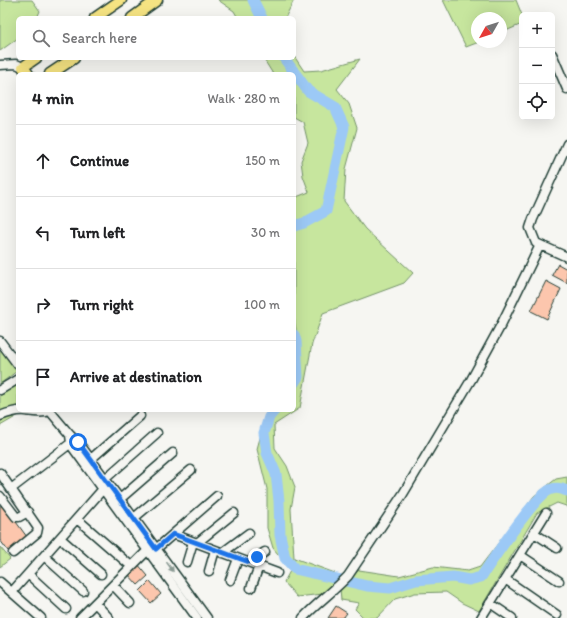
<!DOCTYPE html>
<meta charset="utf-8">
<style>
body{margin:0;font-family:Itim,sans-serif;background:#f2f2f2;color:#202124}
.controls{position:absolute;right:12px;top:12px;display:grid;overflow:hidden;border-radius:6px;box-shadow:0 4px 16px #0002}
.controls button{width:36px;height:36px;display:grid;place-items:center;padding:0;border:0;border-bottom:1px solid #e0e0e0;background:#fff;color:#202124;font:20px sans-serif}
.compass{position:absolute;left:471px;top:12px;width:36px;height:36px;border-radius:50%;background:#fff;box-shadow:0 4px 16px #0002;rotate:231deg}
.stop{position:absolute;width:12px;height:12px;margin:-9px;border:3px solid #1a73e8;border-radius:50%;background:#fff}
.stop.end{background:#1a73e8;border-color:#fff;box-shadow:0 1px 4px #0008}
.list{margin:0;padding:0;list-style:none}
h2{display:flex;justify-content:space-between;align-items:center;height:52px;margin:0;padding:0 16px;font-size:17px}
h2 small{font-size:13px;font-weight:400;color:#757577}
.list li{display:grid;grid-template-columns:26px 1fr auto;gap:12px;align-items:center;box-sizing:border-box;height:72px;padding:0 16px;border-top:1px solid #e0e0e0}
.list b{display:block;font-size:15px;white-space:nowrap}
.list em{font-size:13px;font-style:normal;color:#757577}
.icon{flex:none;width:22px;height:22px;fill:none;stroke:currentColor;stroke-width:2;stroke-linecap:round;stroke-linejoin:round}
.map{position:relative;flex:none;width:567px;height:618px;overflow:hidden}
.search{position:absolute;background:#fff;box-shadow:0 4px 16px #0002;left:16px;top:16px;width:280px;height:44px;display:flex;align-items:center;gap:10px;box-sizing:border-box;padding:0 14px;border-radius:6px;color:#757577;font-size:15px}
.panel{position:absolute;background:#fff;box-shadow:0 4px 16px #0002;left:16px;top:72px;width:280px;height:340px;border-radius:6px}
.map>svg:first-child{display:block}
</style>
<div class="map">
<svg width="567" height="618" viewBox="0 0 567 618">
<rect width="100%" height="100%" fill="#f6f6f2"/>
<filter id="ink" filterUnits="userSpaceOnUse"><feTurbulence type="fractalNoise" baseFrequency=".025" numOctaves="2"/><feDisplacementMap in="SourceGraphic" scale="8" xChannelSelector="R" yChannelSelector="G"/><feConvolveMatrix kernelMatrix="1 2 1 2 8 2 1 2 1" color-interpolation-filters="sRGB"/></filter>
<g filter="url(#ink)">
<path fill="#c7e69e" stroke="#739269" d="M0,0H32L40,11L37,18H18V38L0,51Z
M218,0H294L285,18H238L234,11Z
M443,0H516L522,15V24L501,33V18H477V42H479L466,47Z
M294,56L304,71L321,70L360,59L337,89L349,104L357,128L346,169L344,201L365,229L413,273L404,283L323,313L312,344L300,408L274,425L275,448L287,466L295,487L291,509L294,558L335,573L336,583L323,594L297,597L284,582L290,571L288,566L273,548L267,528V489L257,449L265,419L278,410H294V391L300,378V357L294,316V198L309,192L303,176L301,161L308,143L303,122L294,117V74H273L263,58H294Z
M0,348L17,371L0,384Z
M18,384V410L19,415L0,426V396Z
M567,477V508L566,506L557,503L537,513L479,611L462,603L446,592L415,593L395,599L377,618H364L355,609L359,603L341,600L340,588L359,570L399,576L433,567L468,571L480,567L534,496L556,479Z
M0,547L10,559L0,567Z"/>
<g fill="none" stroke-linecap="round" stroke-linejoin="round">
<path stroke="#9cc9f6" stroke-width="11" d="M253,0L262,18
M284,58L308,91L335,107L344,127L326,211L304,223L294,226
M294,335L296,341L298,377L294,383
M275,410L269,417L264,433L267,453L276,474L279,501L280,535L285,558L295,569L367,586L390,588L416,580L453,577L469,580L481,577C492,561 536,493 552,489C558,487 562,489 567,491"/>
</g>
<path fill="#fcc6ad" stroke="#1f3d34" d="M558,264L567,269V283L552,275Z
M546,281L561,289L547,319L531,311Z
M3,504L27,537L8,551L0,540V506Z
M137,563L148,576L138,585L127,573Z
M150,581L161,594L151,603L140,591Z
M336,606L347,613L343,618H328Z"/>
<g fill="none" stroke-linecap="round" stroke-linejoin="round">
<defs>
<path id="minor" d="M552,54L567,89
M0,65L16,64L23,67
M567,144L533,219L530,228L536,243L567,257
M0,341L18,365
M0,390L18,379
M49,410L70,435L81,446L207,618
M0,416C8,413 16,410 25,411C34,412 41,414 50,411
M70,435L71,443L73,448L197,618
M91,459L140,416
M0,473L38,528L37,533L13,553
M105,479L157,433
M11,489L71,443
M0,496L16,517H19L28,512
M120,499L173,453
M134,518L191,470
M77,519L131,566
M534,533L557,548
M173,534L277,573
M60,538L101,574
M197,543L234,513
M156,549L217,496
M222,553L249,533
M520,555L559,581
M44,556L83,591
M187,562L193,542
M249,562L265,552
M209,571L215,550
M28,574L66,609
M505,579L557,615
M230,580L238,559
M0,582L41,618
M113,585L130,603
M251,588L259,566
M12,592L103,489
M95,603L109,618
M490,603L512,618
M80,618L148,550
M303,618C317,603 334,591 348,576L403,494L471,380L501,325L540,245
M481,618L546,513"/>
<path id="major" d="M95,18L121,0
M132,18L157,0
M28,74L23,67L36,58
M50,74L74,58"/>
</defs>
<use href="#minor" stroke="#1f3d34" stroke-width="11"/>
<use href="#major" stroke="#1f3d34" stroke-width="13"/>
<use href="#minor" stroke="#f6f6f2" stroke-width="8"/>
<use href="#major" stroke="#f5e382" stroke-width="10"/>
</g>
<defs><path id="oneway-solid" d="M-6-.8H1V-3.2L6.5 0L1 3.2V.8H-6Z"/></defs>
<use fill="#8a9a93" href="#oneway-solid" transform="translate(170 567) rotate(54)"/>
</g>
<g fill="none" stroke-linecap="round" stroke-linejoin="round" filter="url(#ink)">
<path stroke="#1a73e8" stroke-width="5" d="M78,442L156,549L173,534L249,562L257,557"/>
</g>
</svg>
<div class="controls">
<button>+</button>
<button>−</button>
<button><svg class="icon" aria-label="locate" viewBox="0 0 24 24"><circle cx="12" cy="12" r="6"/><path d="M12 2v4M12 18v4M2 12h4M18 12h4"/></svg></button>
</div>
<svg class="compass" viewBox="-18 -18 36 36"><path d="M0-13l5 13h-10z" fill="#e53935"/><path d="M0 13l5-13h-10z" fill="#757577"/></svg>
<div class="stop" style="left:78px;top:442px"></div>
<div class="stop end" style="left:257px;top:557px"></div>
<div class="search"><svg class="icon" aria-label="search" viewBox="0 0 24 24"><circle cx="10" cy="10" r="6"/><path d="M15 15l6 6"/></svg>Search here</div>
<section class="panel">
<h2>4 min<small>Walk · 280 m</small></h2>
<ul class="list">
<li><svg class="icon" aria-label="ahead" viewBox="0 0 24 24"><path d="M12 20V5M6 11l6-6 6 6"/></svg><div><b>Continue</b></div><em>150 m</em></li>
<li><svg class="icon" aria-label="left" viewBox="0 0 24 24"><path d="M17 20v-9H6M10 6l-5 5 5 5"/></svg><div><b>Turn left</b></div><em>30 m</em></li>
<li><svg class="icon" aria-label="right" viewBox="0 0 24 24"><path d="M7 20v-9h11M14 6l5 5-5 5"/></svg><div><b>Turn right</b></div><em>100 m</em></li>
<li><svg class="icon" aria-label="arrive" viewBox="0 0 24 24"><path d="M6 21V4h12l-3 4 3 4H6"/></svg><div><b>Arrive at destination</b></div></li>
</ul>
</section>
</div>
